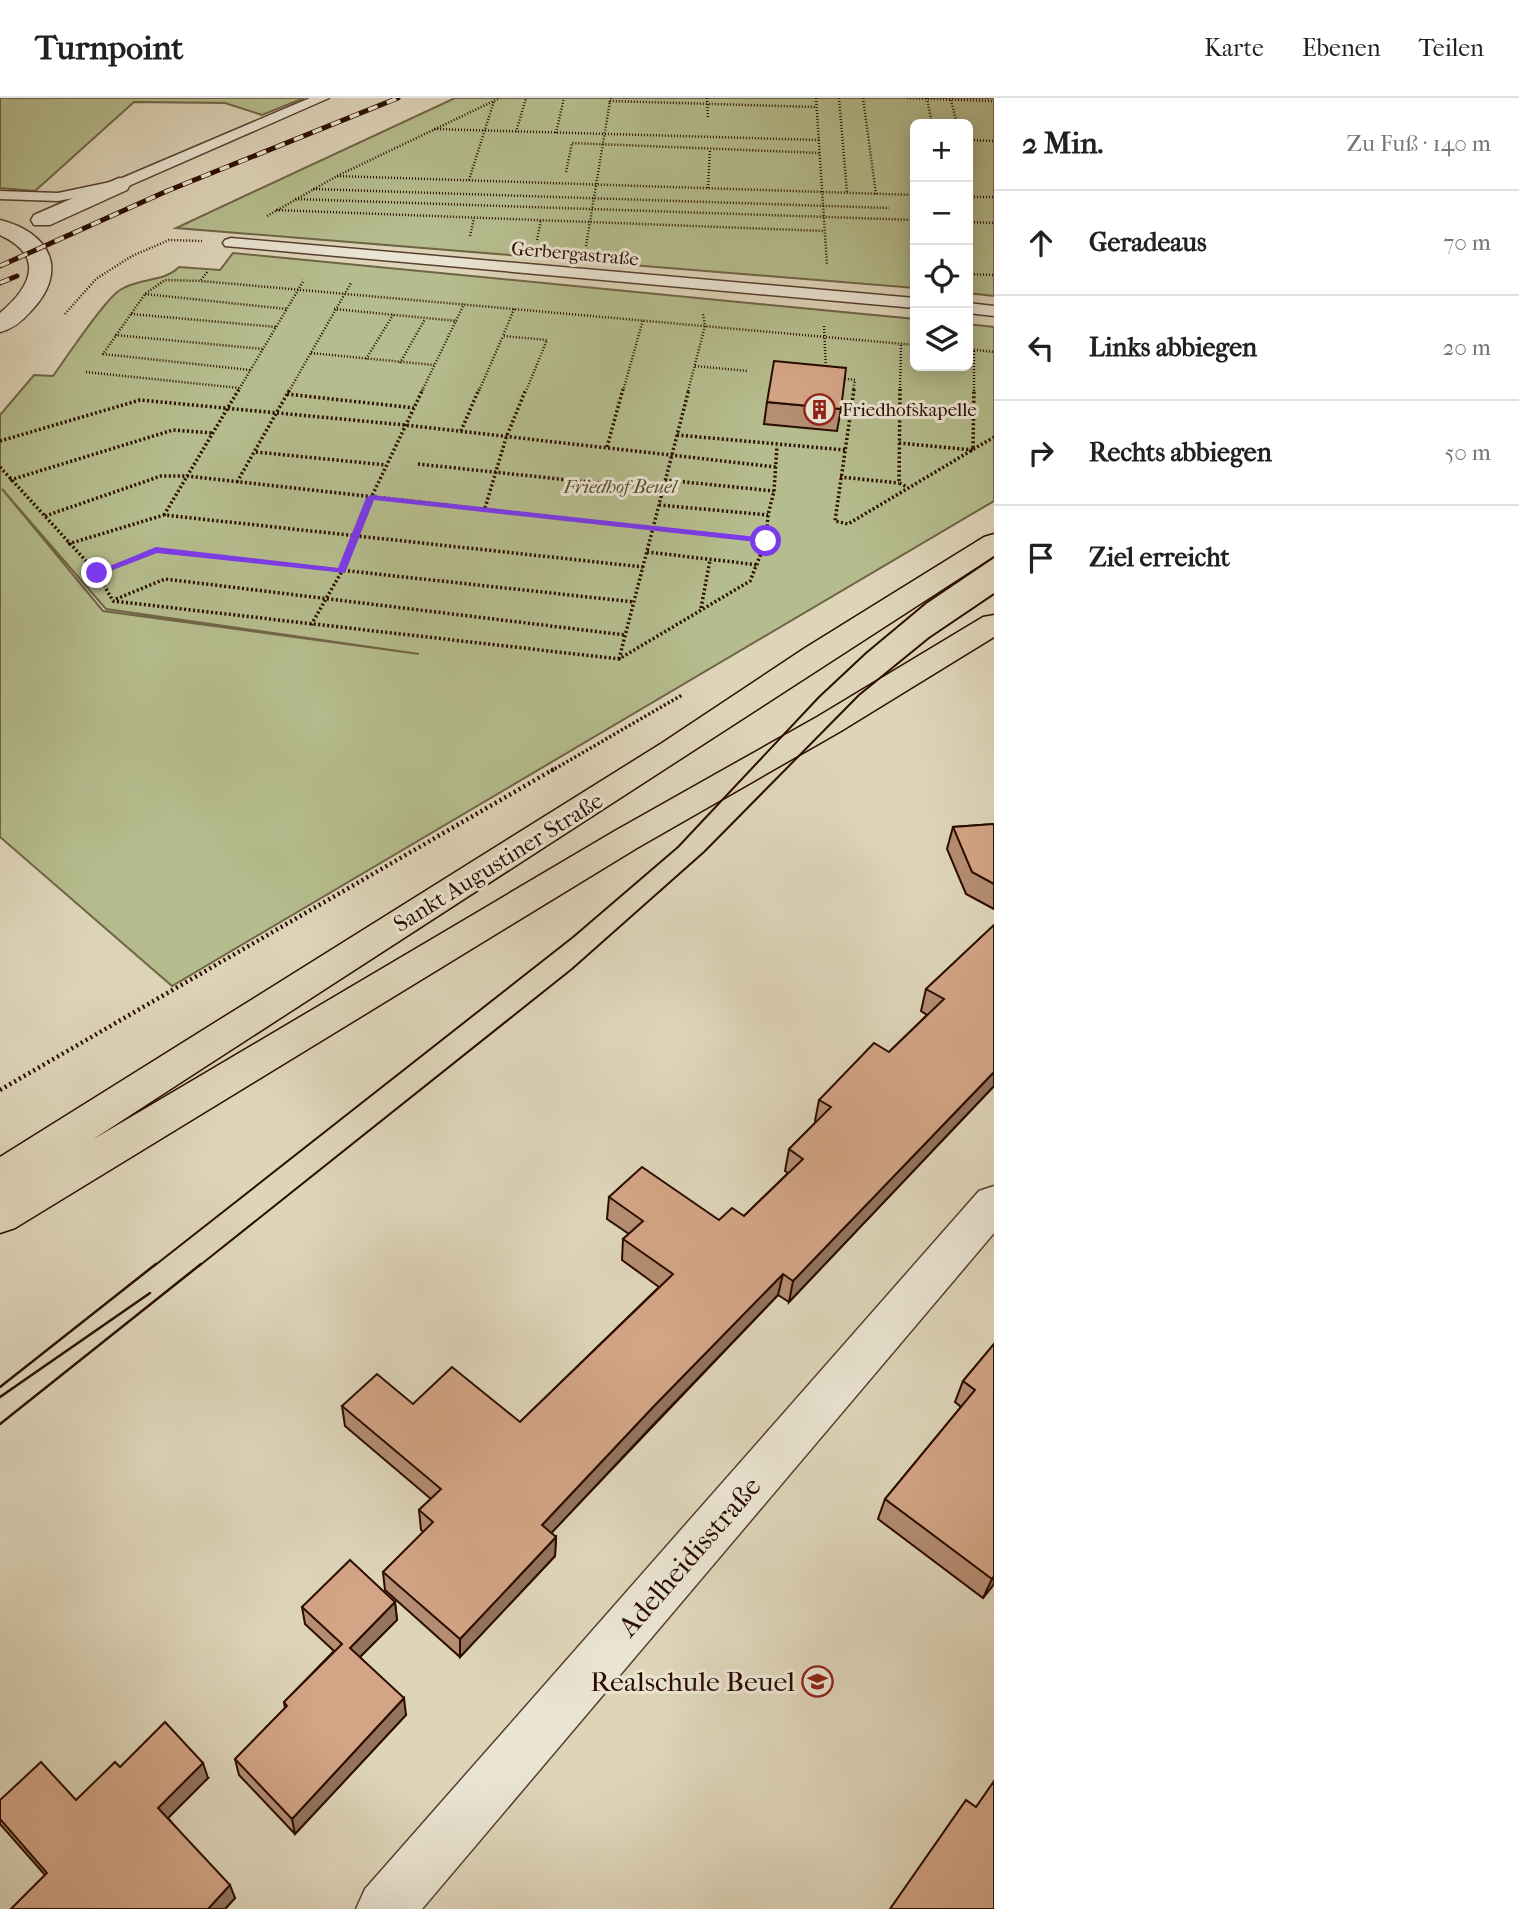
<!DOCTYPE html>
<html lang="de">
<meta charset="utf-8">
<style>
body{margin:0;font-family:"IM FELL French Canon",serif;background:#f2f2f2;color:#202124}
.controls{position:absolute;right:21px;top:21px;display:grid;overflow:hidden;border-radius:10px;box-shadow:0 4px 18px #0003}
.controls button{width:63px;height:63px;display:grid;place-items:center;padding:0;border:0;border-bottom:2px solid #e0e0e0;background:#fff;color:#202124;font:35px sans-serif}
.stop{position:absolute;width:21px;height:21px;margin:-16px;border:5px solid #7c3aed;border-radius:50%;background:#fff}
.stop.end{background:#7c3aed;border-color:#fff;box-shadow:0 2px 7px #0008}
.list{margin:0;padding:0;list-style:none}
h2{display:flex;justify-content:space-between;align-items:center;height:91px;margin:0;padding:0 28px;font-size:30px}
h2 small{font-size:23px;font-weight:400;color:#757577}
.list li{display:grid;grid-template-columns:46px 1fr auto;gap:21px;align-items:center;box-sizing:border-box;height:105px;padding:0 28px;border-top:2px solid #e0e0e0}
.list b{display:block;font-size:26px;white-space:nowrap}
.list em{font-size:23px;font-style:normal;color:#757577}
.icon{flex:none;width:38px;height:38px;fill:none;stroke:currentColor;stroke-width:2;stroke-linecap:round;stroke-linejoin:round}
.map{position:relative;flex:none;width:994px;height:1811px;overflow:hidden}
header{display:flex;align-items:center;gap:42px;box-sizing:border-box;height:98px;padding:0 35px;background:#fff;border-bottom:2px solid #e0e0e0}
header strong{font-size:33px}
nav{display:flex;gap:38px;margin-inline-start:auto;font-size:24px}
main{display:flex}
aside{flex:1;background:#fff}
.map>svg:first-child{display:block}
</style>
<header>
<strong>Turnpoint</strong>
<nav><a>Karte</a><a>Ebenen</a><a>Teilen</a></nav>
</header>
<main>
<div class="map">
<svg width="994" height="1811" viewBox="0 0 994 1811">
<rect width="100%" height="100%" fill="#ded5b9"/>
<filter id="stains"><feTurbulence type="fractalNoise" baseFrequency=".00286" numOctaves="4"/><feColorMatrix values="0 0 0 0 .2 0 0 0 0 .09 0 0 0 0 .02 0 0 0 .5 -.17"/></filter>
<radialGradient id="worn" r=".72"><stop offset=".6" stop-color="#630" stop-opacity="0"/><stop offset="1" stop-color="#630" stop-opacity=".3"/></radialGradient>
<path fill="#b5bc8d" stroke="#706446" stroke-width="2" fill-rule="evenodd" d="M0,0H304L262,17L225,5L134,4L35,93L0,90Z
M455,0H994V198L968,195V26H915V190L176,130Z
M233,155L915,221V268H968V226L994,229V403L172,888L0,739V317L34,277L53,278C66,260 105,201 120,192C139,179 163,185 179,169L220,172ZM2,391L106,511L419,556L103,513Z"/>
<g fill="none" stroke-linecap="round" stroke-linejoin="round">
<defs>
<path id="service" d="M310,0H329L124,90L58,103L0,101V93L58,95L115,83Z
M231,140L915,200V210L225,148L223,145L225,142Z
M968,205L994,208V218L968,215Z"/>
<path id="minor" d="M119,80L127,82L130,87L127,92L50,127H34L31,122L34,117Z"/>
<path id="tertiary" d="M0,122C51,135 69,173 31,213C22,223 13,231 0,234V215C31,189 46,158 0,137Z
M994,1088V1135L422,1811H356L365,1791L979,1093Z"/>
<path id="primary" d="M994,436V458L92,1042L613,734L817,619L983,519L994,517V539L841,633L637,750L15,1130L0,1135V1059L662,645L805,550L984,439Z"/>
</defs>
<use href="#service" stroke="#573e2e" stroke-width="3"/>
<use href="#minor" stroke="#573e2e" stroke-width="3"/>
<use href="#tertiary" stroke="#573e2e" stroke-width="3"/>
<use href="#primary" stroke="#2a0c00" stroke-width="3"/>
<path stroke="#2a0c00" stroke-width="2.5" stroke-dasharray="1 2" stroke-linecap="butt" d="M611,0L610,3L816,9
M707,0L708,20
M816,0L827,167
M839,0L847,95
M863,0L876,96
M907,0L994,3
M927,0L932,26
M951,2L957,26
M434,31L819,42
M516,34L526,0
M556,35L564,0
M968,42L994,43
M566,74L572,45L820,55
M337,78L915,97
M968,79L972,99
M469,82L494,3
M708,90L710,51
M313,91L889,110
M968,99H994
M295,101L915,122
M276,112L824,133
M267,118L337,78L500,0
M968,124L994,125
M470,138L474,120
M537,142L541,122
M586,148L610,3
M968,176L994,177
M201,182L208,173
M145,196L287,211
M334,211L457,223
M514,211L503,238L547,242L526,293
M65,216L96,181L132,158L169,142L202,143
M131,216L276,229
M824,228L826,272
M115,237L263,251
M968,251L994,254
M311,255L434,267
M366,261L393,217
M400,265L425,221
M695,268L748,273
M250,272L103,256L145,196L165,182L201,183L915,247
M86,274L239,290
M839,280L855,282L853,293
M238,293L304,182
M289,293L351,185
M422,293L464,206
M479,293L503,238
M623,293L643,222
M688,293L705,228L703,216
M900,293L901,246
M974,293V252"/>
<path stroke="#2a0c00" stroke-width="3.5" stroke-dasharray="2 2.5" stroke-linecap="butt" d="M854,291L835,423L848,426L994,339
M900,291L899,385L907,389
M287,296L414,310
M461,333L479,291
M677,337L845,352
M0,343L140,302L405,327L776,369
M899,345L973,352L974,291
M607,349L623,291
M256,354L386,367
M418,366L663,392
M0,369L97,475L113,503L619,561L750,483L766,443L768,417L774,393L777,348
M840,379L899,385
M10,382L173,332L212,335
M665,382L774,393
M237,384L290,291
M659,407L768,417
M485,410L506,340L526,291
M164,417L239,291
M45,418L161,378H187L766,443
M68,446L164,417L643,469
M647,454L759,467
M97,475L156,452L634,504
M116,501L165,481L625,537
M701,510L710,462
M311,527L342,473L371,400L423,291
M619,561L689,291
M551,673L682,597"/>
<path stroke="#2a0c00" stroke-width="4.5" stroke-dasharray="2 3.5" stroke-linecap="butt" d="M0,992L554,671"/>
<use href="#service" fill="#eae4d2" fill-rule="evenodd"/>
<use href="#minor" fill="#eae4d2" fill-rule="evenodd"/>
<use href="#tertiary" fill="#eae4d2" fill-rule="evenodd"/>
<use href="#primary" fill="#ded5b9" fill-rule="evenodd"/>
<path stroke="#2a0c00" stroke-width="2" d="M154,1168L573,839L678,749L819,599L866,555L926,505L994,459
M199,1168L572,871L704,754L859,597L929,540L994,496"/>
<path stroke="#2a0c00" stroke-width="2.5" d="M0,1289L156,1166
M0,1299L150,1195
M0,1326L201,1166"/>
<defs>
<path id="rail" d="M0,168L167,93L398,0
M0,185L17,178"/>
</defs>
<use href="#rail" stroke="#2a0c00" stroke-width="5"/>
<use href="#rail" stroke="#eae4d2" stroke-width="3.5" stroke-dasharray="10" stroke-linecap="butt"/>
</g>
<path fill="#b58e73" stroke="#2a0c00" stroke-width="2" d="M767,304L841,311L837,333L764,326Z
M994,726V811L966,796L947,751L953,729Z
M994,827V988L789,1204L778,1197L551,1435L556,1439L555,1458L460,1559L385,1492L383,1474L424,1434L421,1432L419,1412L431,1401L345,1328L342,1308L413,1306L520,1324L659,1189L622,1162L623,1141L629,1136L607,1121L609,1099L719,1122L744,1118L788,1075L785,1073L789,1051L816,1024L815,1023L819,1002L889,954L927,917L921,913L926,891Z
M994,1246V1486L983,1500L878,1421L885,1401L961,1309L955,1304L963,1283Z
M395,1504L397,1522L360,1559L406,1617L295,1736L239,1677L235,1661L285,1610L284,1604L334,1553L305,1526L302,1509Z
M120,1669L208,1680L168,1720L235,1800L225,1811H11L45,1777L0,1726V1702H76Z"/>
<path fill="#94745e" stroke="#2a0c00" stroke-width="2" d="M994,974V988L789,1204L793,1183Z
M783,1176L778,1197L652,1328L541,1446L542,1427L654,1308Z
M556,1439L555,1458L460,1559V1541Z
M994,1478V1486L983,1500L992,1481Z
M395,1504L397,1522L352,1567L350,1550Z
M404,1600L406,1617L295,1736L292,1721Z
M203,1665L208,1680L164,1724L158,1710Z
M230,1787L235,1800L225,1811H208Z"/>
<path fill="#d3a586" stroke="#2a0c00" stroke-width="2" d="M774,263L846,270L841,311L767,304Z
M994,726V786L972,774L953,729Z
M994,827V974L793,1183L783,1176L654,1308L542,1427L556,1439L460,1541L383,1474L433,1424L419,1412L441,1391L342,1308L377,1276L413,1306L452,1269L520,1324L673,1176L623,1141L643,1123L609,1099L642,1069L719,1122L732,1110L744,1118L803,1061L789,1051L831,1009L819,1002L874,945L889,954L944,901L926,891Z
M994,1246V1478L992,1481L885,1401L975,1292L963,1283Z
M350,1462L395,1504L350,1550L404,1600L292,1721L235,1661L287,1608L284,1604L342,1546L302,1509Z
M165,1624L203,1665L158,1710L230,1787L208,1811H11L47,1775L0,1721V1702L41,1664L76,1702L115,1664L120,1669Z
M994,1683V1811H890L966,1702L976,1709Z"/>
<path fill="#7c3aed" d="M371,397L766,440L770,443L766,445L374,402L345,475L157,455L100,477L93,475L156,449L338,470L366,400Z"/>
<defs>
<symbol id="building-ring" viewBox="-11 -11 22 22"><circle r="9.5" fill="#eae4d2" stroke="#8f2418" stroke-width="1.5"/><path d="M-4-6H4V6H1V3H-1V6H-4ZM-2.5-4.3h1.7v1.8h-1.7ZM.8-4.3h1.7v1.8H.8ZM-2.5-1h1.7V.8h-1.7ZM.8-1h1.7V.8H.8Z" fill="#8f2418"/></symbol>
<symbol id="school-ring" viewBox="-11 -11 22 22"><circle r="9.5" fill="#eae4d2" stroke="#8f2418" stroke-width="1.5"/><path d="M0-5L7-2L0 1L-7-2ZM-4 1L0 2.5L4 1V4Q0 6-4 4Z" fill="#8f2418"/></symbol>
</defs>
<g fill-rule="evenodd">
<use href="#building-ring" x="802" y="294" width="35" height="35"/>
<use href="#school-ring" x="800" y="1566" width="35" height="35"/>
</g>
<g text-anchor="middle" stroke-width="6" stroke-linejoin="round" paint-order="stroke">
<g font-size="19" fill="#2a0c00" stroke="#eae4d2">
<text transform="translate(575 155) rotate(5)" y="7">Gerbergastraße</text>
</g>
<g font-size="19" fill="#2a0c00" stroke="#eae4d2" text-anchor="start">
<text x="842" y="318">Friedhofskapelle</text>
</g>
<g font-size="19" font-style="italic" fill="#5b4a31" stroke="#eae4d2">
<text x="620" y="395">Friedhof Beuel</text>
</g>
<g font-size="23" fill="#2a0c00" stroke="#eae4d2">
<text transform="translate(498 764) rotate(-32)" y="8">Sankt Augustiner Straße</text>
</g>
<g font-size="28" fill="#2a0c00" stroke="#eae4d2">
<text transform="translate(689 1458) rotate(-49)" y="10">Adelheidisstraße</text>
</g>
<g font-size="28" fill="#2a0c00" stroke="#eae4d2" text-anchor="end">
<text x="795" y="1593">Realschule Beuel</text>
</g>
</g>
<rect width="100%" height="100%" filter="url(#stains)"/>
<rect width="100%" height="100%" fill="url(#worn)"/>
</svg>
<div class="controls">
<button>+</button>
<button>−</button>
<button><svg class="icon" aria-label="locate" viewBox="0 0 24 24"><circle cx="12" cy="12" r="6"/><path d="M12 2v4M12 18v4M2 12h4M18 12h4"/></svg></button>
<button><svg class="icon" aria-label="layers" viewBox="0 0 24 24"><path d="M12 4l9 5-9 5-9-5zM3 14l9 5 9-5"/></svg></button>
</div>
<div class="stop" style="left:766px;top:443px"></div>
<div class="stop end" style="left:97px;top:475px"></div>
</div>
<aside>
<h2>2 Min.<small>Zu Fuß · 140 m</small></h2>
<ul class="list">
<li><svg class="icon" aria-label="ahead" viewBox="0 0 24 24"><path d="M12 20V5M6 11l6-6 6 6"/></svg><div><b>Geradeaus</b></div><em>70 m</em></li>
<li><svg class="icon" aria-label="left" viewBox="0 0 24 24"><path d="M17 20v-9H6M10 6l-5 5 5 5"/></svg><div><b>Links abbiegen</b></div><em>20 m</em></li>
<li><svg class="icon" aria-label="right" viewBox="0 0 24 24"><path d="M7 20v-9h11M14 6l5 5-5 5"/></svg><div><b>Rechts abbiegen</b></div><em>50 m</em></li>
<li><svg class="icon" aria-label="arrive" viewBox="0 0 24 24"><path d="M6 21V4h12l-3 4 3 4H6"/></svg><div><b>Ziel erreicht</b></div></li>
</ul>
</aside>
</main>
